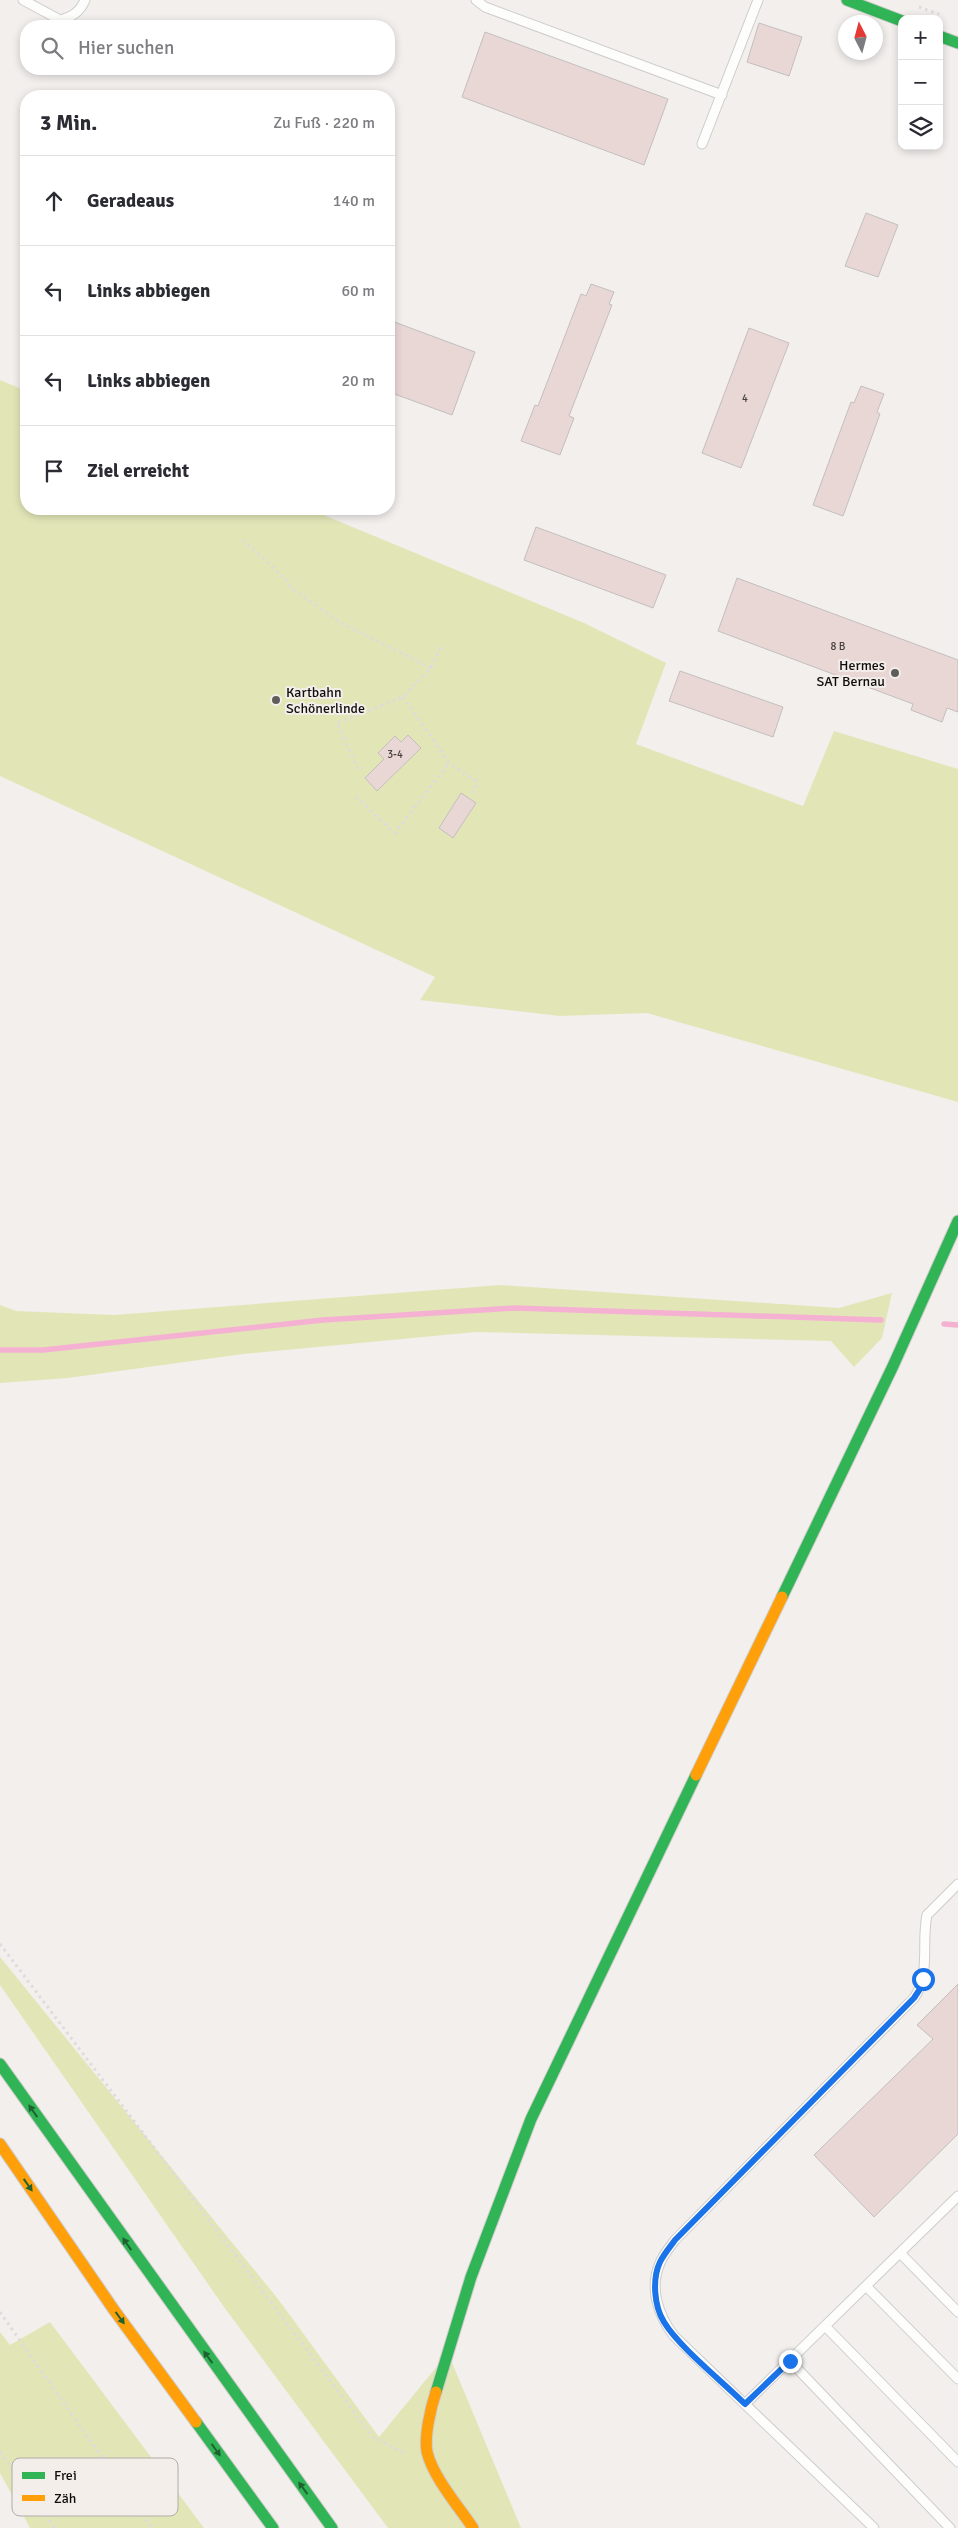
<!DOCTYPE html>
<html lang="de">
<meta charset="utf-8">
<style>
body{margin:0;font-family:Signika,sans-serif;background:#f2f2f3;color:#2b2b33}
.controls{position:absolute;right:15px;top:15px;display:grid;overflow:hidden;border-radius:10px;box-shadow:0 2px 8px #0003}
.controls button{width:45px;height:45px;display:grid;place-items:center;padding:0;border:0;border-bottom:1px solid #e1e1e2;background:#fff;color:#2b2b33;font:25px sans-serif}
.compass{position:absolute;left:838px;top:15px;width:45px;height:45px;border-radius:50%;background:#fff;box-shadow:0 2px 8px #0003;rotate:354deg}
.stop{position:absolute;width:15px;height:15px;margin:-11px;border:4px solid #1a73e8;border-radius:50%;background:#fff}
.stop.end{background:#1a73e8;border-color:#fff;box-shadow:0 1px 5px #0008}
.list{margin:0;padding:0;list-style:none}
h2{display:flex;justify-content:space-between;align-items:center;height:65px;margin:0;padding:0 20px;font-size:21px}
h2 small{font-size:16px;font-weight:400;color:#7c7c81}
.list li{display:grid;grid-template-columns:32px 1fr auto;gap:15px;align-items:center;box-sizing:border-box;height:90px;padding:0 20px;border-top:1px solid #e1e1e2}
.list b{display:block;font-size:19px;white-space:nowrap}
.list em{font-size:16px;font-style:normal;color:#7c7c81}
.icon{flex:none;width:28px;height:28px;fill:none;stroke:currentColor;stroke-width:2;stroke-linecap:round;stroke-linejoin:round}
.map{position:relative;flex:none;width:958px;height:2528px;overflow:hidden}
.search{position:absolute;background:#fff;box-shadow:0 2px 8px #0003;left:20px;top:20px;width:375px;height:55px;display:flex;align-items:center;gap:12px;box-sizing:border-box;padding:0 18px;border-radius:20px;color:#7c7c81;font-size:19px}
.panel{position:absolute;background:#fff;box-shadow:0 2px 8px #0003;left:20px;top:90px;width:375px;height:425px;border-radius:20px}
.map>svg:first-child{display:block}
</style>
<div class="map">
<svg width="958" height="2528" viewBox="0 0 958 2528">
<rect width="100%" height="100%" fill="#f2efed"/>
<path fill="#e2e6b7" d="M0,380L26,391V509H309L584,623L666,663L636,744L803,806L834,731L958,769V1102L647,1013L560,1016L420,1000L435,977L0,776Z
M500,1285L839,1308L892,1293L882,1338L854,1367L831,1341L476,1332L243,1354L68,1378L0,1383V1305L16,1311L114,1315Z
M0,1957L278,2299L379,2437L448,2353L521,2528H388L224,2307L0,1985Z
M50,2322L204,2528H30L0,2473V2332L10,2345Z"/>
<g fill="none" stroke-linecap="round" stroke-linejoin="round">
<path stroke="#f5b1d2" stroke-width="5.5" d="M944,1324L958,1325
M0,1350H43L323,1320L515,1308L881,1320"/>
</g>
<path fill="#e9d7d6" stroke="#c2bfbe" d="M759,23L802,37L789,76L747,62Z
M485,32L668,99L644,165L462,97Z
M866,213L898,225L878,277L845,266Z
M591,284L614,292L609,304L612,305L569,416L574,418L560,455L521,441L535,405L538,406L581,294L586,296Z
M389,320L475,352L452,415L389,392Z
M749,328L789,343L741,468L702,453Z
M861,386L884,394L877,412L880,414L843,516L813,505L851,402L854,403Z
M536,527L666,575L653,608L524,560Z
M737,578L958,660V712L947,708L942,722L911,710L913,704L718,631Z
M680,671L783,707L773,737L669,701Z
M408,735L421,748L377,791L365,778L384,759L378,753L395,736L401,742Z
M461,793L476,803L453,838L439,828Z
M958,1984V2134L874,2217L814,2155L933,2039L917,2025Z"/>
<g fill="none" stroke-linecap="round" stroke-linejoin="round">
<defs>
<path id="lane" d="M23,0L60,20C72,17 80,12 85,0
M476,0L485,7L722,95
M702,144L758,0
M900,2253L958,2312
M866,2286L958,2379
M825,2326L958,2462
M790,2361L950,2528
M745,2404L958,2196
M874,2528L674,2336C658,2315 649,2288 660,2263C663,2255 670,2247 675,2240L914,1998C931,1975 921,1942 927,1915L958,1884"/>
<path id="fast" d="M847,0L902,21
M939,36L958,43
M782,1597L893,1366L958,1221
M0,2064L332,2528
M436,2392L471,2277L531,2119L696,1775
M196,2422L273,2528"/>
<path id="slow" d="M696,1775L782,1597
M0,2144L114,2310L196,2422
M436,2392C431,2407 424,2436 427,2452C433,2477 459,2507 473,2528"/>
</defs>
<use href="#lane" stroke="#cfcdcb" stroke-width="11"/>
<use href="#fast" stroke="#cfcdcb" stroke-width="13"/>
<use href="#slow" stroke="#cfcdcb" stroke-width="13"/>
<path stroke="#dddbdb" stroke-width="3" stroke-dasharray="2.5 4" stroke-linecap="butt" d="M919,7L939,14
M243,540L288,581L291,588L341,623L431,668
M403,697L449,763L476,781V788L471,795
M358,769L337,723L403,697L431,668L441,647
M356,797L395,833L449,763
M0,1944L373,2437L406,2454
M0,2312L152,2528
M0,2452L55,2528"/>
<use href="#lane" stroke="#fdfdfc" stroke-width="9"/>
<use href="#fast" stroke="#30b455" stroke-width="11"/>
<use href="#slow" stroke="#ff9f0a" stroke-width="11"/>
</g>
<defs><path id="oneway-solid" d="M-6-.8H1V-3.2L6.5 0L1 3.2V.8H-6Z" transform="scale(1.25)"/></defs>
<g fill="#206131">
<use href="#oneway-solid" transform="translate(33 2111) rotate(-125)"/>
<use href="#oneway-solid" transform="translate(28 2185) rotate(55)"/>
<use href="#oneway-solid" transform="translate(127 2244) rotate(-125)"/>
<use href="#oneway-solid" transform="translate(120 2318) rotate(54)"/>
<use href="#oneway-solid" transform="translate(208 2357) rotate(-126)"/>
<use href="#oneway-solid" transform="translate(216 2450) rotate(54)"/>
<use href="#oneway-solid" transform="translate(303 2488) rotate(-126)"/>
</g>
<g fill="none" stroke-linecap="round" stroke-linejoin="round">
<path stroke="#1a73e8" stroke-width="6" d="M790,2361L745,2404C723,2382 679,2347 664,2322C654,2306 652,2279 660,2262C664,2254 670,2247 675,2240L914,1998L920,1989L923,1979"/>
</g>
<g fill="#5f5d5b" stroke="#f4eeeb" stroke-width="2">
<circle cx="895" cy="673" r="5"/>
<circle cx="276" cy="700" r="5"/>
</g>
<g text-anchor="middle" stroke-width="4" stroke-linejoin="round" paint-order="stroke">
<g font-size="11" fill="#46403f">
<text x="745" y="402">4</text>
<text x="838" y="650">8 B</text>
<text x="395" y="758">3-4</text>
</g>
<g font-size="14" fill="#100e0d" stroke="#f4eeeb" text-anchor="end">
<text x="885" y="670">Hermes<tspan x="885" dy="16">SAT Bernau</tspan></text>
<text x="286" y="697" text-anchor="start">Kartbahn<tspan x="286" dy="16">Schönerlinde</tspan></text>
</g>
</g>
<rect x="12" y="2458" width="166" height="58" rx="8" fill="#f4eeeb" stroke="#b0aba8" stroke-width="1"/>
<rect x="22" y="2472" width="23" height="7" fill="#30b455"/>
<rect x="22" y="2495" width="23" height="6" fill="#ff9f0a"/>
<g font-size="14" fill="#100e0d">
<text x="54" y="2480">Frei</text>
<text x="54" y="2503">Zäh</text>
</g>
</svg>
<div class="controls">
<button>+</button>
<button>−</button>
<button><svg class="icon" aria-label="layers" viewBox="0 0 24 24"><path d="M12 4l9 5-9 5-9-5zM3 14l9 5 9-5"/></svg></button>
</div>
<svg class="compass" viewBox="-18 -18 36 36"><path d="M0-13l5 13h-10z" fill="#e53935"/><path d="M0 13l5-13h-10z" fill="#7c7c81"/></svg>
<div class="stop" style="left:923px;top:1979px"></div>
<div class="stop end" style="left:790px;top:2361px"></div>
<div class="search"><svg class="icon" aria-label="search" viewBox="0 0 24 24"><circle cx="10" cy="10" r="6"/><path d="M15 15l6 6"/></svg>Hier suchen</div>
<section class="panel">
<h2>3 Min.<small>Zu Fuß · 220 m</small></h2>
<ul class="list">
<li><svg class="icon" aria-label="ahead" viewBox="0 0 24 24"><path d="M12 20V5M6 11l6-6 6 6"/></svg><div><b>Geradeaus</b></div><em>140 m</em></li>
<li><svg class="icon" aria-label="left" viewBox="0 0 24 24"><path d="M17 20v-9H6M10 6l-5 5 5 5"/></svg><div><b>Links abbiegen</b></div><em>60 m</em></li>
<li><svg class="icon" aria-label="left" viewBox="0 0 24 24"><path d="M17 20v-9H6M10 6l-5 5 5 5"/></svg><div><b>Links abbiegen</b></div><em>20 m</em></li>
<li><svg class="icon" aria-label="arrive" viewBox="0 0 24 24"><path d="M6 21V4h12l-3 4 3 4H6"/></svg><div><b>Ziel erreicht</b></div></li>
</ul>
</section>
</div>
